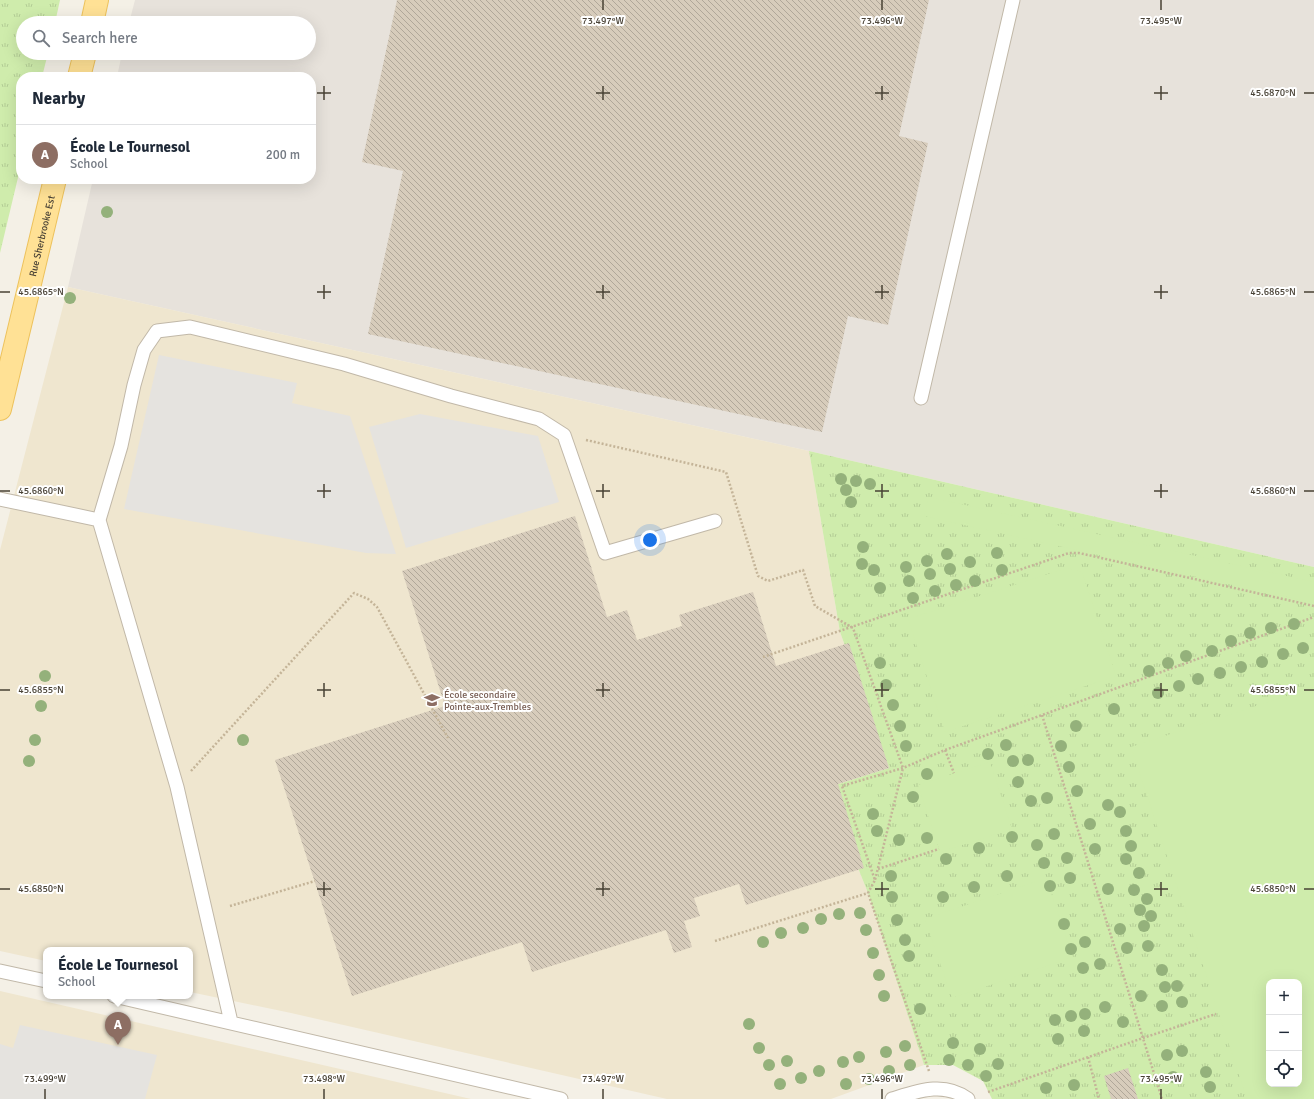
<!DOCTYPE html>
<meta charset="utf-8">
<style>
body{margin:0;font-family:Signika,sans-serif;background:#f6f6f7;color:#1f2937}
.controls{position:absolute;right:12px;bottom:12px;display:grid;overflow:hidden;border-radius:8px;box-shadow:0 4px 16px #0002}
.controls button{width:36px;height:36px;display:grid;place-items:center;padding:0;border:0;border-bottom:1px solid #e0e1e3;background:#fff;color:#1f2937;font:20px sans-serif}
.you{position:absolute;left:650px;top:540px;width:14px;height:14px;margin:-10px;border:3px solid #fff;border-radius:50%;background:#1a73e8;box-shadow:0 0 0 6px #1a73e833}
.badge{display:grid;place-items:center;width:26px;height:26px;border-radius:50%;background:#7c3aed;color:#fff;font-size:13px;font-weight:700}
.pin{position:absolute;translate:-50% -33px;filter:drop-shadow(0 1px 2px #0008)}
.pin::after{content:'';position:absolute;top:21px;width:14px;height:12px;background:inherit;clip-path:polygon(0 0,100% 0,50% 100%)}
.popup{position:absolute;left:43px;top:947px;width:150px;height:52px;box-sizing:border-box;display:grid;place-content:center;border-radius:8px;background:#fff;filter:drop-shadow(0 1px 3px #0005);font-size:13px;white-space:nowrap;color:#747a83}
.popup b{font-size:15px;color:#1f2937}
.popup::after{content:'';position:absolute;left:50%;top:100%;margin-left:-8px;border:8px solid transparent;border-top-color:#fff}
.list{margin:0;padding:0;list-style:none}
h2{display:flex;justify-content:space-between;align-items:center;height:52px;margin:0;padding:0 16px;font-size:17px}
h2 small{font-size:13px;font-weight:400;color:#747a83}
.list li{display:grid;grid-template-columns:26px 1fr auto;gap:12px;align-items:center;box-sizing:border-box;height:60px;padding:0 16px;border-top:1px solid #e0e1e3}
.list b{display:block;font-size:15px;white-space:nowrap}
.list p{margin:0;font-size:13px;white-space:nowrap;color:#747a83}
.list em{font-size:13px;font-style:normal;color:#747a83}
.icon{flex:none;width:22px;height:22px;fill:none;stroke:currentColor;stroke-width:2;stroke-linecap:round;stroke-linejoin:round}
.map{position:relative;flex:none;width:1314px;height:1099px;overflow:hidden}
.search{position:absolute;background:#fff;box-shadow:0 4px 16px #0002;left:16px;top:16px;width:300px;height:44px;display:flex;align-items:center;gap:10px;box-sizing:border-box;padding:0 14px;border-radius:22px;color:#747a83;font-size:15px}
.panel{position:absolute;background:#fff;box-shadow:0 4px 16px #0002;left:16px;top:72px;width:300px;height:112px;border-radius:16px}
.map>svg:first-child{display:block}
</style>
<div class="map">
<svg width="1314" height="1099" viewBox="0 0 1314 1099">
<defs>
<pattern id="park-tufts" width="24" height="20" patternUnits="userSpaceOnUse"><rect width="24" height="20" fill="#cfecac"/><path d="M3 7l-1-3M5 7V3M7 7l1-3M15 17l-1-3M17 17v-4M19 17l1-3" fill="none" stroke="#b3cc95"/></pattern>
<pattern id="building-back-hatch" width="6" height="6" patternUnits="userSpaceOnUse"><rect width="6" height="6" fill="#d7ccbb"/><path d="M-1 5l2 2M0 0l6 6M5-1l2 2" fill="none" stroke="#b0a799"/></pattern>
</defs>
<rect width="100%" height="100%" fill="#f4f0e6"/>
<path fill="#e7e2db" d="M135,0H1314V567L809,451L68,287L93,179H311V77H117L122,53H309V23H129Z"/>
<path fill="#efe6cf" d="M68,287L809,451L840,632L889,768L826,788L868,893L924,1065L831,1099H667L291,1013L190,992V950H46V961L0,951V550Z
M0,991L471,1099H0Z"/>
<path fill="url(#park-tufts)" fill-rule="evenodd" d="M0,0H60L55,23H23V53H48L42,77H21V165L0,253Z
M809,451L1314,567V1099H992L983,1081L953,1065H924L868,893L826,788L889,768L840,632ZM1269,982H1299V1084H1269Z"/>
<path fill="#cfecac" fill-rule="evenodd" d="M929,497L1314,582V603L924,516Z
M1067,568L1082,572L1116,676L945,732L908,619Z
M1314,687V1099H1247L1131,747ZM1269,982H1299V1084H1269Z
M990,762L1012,829L940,852L918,785Z
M1046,878L1073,957L952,998L925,919Z"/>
<path fill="#e5e3df" d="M159,355L297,383L292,403L350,416L396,554L366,553L124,509Z
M420,414L538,436L559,502L406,548L369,427Z
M20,1025L157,1055L145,1099H0V1044L13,1048Z"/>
<path fill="url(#building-back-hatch)" d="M397,0H929L899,136L928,143L888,325L848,316L822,432L368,334L403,171L362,162Z
M575,516L607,617L627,610L637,640L682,626L679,615L753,592L776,666L849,643L889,768L838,784L864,868L746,905L739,884L694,898L700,916L684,921L692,947L674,953L666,930L532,972L522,942L352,996L275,760L445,706L402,571Z
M1128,1068L1138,1099H1111L1104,1076Z"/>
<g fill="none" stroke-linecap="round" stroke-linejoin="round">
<defs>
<path id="service" d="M921,398L1013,0
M0,499L99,520
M0,971L46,981
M114,996L561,1099
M231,1022L177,787L99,520L121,446L134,385L144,350L157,331L190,327L344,364L451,396L539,419L564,435L605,553L715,521
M892,1099C918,1091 944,1081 968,1099"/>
<g id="primary">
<path d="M92,23L97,0"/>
<path d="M79,77L85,53"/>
<path id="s1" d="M0,409L55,179"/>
</g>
</defs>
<use href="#service" stroke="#c1b8a8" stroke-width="15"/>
<use href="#primary" stroke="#edc25c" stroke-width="24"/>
<path stroke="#c4b498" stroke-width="2.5" stroke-dasharray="2 2" stroke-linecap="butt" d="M586,440L726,472L758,576L768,581L803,570L815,606L853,628L903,768L875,880
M763,657L1069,553H1079L1314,606
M1042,715L1162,1099
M945,750L954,773
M191,771L354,593L368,599L377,607L448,738
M878,869L939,849
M230,906L315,881
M715,941L868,893
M1088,1057L1099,1099
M929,1071L868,893L875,880L842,786L903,768L945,750L1314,617
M988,1092L1143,1038L1216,1014"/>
<use href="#service" stroke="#fff" stroke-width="13"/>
<use href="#primary" stroke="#ffe195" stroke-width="22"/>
</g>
<g fill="#94b17b">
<circle cx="107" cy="212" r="6"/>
<circle cx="70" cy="298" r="6"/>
<circle cx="841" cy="479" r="6"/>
<circle cx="856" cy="481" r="6"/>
<circle cx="870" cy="484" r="6"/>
<circle cx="846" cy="490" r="6"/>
<circle cx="851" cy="502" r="6"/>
<circle cx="863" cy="547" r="6"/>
<circle cx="997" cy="553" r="6"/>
<circle cx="947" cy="554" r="6"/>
<circle cx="927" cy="561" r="6"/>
<circle cx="970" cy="562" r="6"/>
<circle cx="862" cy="564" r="6"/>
<circle cx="906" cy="567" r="6"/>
<circle cx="950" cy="569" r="6"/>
<circle cx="874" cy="570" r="6"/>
<circle cx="1002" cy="570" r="6"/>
<circle cx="930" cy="574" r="6"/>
<circle cx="909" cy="581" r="6"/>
<circle cx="975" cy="581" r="6"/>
<circle cx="956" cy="585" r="6"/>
<circle cx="880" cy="588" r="6"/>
<circle cx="935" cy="591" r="6"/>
<circle cx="913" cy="598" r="6"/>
<circle cx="1294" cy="624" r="6"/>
<circle cx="1271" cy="628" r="6"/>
<circle cx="1250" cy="633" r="6"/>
<circle cx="1231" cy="641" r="6"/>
<circle cx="1303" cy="648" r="6"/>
<circle cx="1212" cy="651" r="6"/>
<circle cx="1283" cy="654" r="6"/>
<circle cx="1186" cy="656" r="6"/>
<circle cx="1262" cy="662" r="6"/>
<circle cx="880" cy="663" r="6"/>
<circle cx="1168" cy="663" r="6"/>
<circle cx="1241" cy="667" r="6"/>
<circle cx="1149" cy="671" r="6"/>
<circle cx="1220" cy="673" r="6"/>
<circle cx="45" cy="676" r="6"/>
<circle cx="1198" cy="679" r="6"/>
<circle cx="886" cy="685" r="6"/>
<circle cx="1179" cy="686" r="6"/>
<circle cx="1158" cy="693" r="6"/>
<circle cx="893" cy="705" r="6"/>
<circle cx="41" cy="706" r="6"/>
<circle cx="1114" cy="709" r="6"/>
<circle cx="900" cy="726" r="6"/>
<circle cx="1076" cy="726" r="6"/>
<circle cx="35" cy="740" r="6"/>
<circle cx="243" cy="740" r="6"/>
<circle cx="1006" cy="745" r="6"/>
<circle cx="906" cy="746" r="6"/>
<circle cx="1061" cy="746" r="6"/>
<circle cx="988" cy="754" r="6"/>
<circle cx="1028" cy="760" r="6"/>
<circle cx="29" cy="761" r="6"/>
<circle cx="1013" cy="761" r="6"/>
<circle cx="1069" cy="767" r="6"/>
<circle cx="927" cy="774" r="6"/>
<circle cx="1018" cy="782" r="6"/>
<circle cx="1077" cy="791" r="6"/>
<circle cx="913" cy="797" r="6"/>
<circle cx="1047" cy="798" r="6"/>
<circle cx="1031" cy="801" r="6"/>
<circle cx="1108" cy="805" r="6"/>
<circle cx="1120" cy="812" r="6"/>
<circle cx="873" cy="814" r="6"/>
<circle cx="1090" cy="824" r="6"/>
<circle cx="877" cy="831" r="6"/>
<circle cx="1126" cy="831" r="6"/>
<circle cx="1054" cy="834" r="6"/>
<circle cx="1012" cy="837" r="6"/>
<circle cx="927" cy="838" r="6"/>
<circle cx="899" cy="840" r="6"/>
<circle cx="1037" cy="845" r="6"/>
<circle cx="1131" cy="846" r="6"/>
<circle cx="979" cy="848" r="6"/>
<circle cx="1095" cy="849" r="6"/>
<circle cx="1067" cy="858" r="6"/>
<circle cx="946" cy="859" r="6"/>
<circle cx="1126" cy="859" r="6"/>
<circle cx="1044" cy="863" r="6"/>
<circle cx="1139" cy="873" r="6"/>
<circle cx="891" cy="876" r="6"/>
<circle cx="1007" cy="876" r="6"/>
<circle cx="1070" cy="878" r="6"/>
<circle cx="1050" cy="886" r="6"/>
<circle cx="974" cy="887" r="6"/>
<circle cx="1108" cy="889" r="6"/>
<circle cx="1134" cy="890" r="6"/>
<circle cx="892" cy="897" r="6"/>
<circle cx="943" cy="897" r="6"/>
<circle cx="1147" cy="899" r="6"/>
<circle cx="1140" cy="910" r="6"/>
<circle cx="860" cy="913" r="6"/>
<circle cx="839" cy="914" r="6"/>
<circle cx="1151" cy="916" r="6"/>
<circle cx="821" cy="919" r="6"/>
<circle cx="897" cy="920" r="6"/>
<circle cx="1064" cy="924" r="6"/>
<circle cx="1144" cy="926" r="6"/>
<circle cx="803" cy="928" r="6"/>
<circle cx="1120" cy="929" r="6"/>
<circle cx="866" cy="930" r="6"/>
<circle cx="781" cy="933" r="6"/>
<circle cx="905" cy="940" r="6"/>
<circle cx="763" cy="942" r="6"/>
<circle cx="1085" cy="942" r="6"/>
<circle cx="1148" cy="946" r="6"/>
<circle cx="1127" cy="948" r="6"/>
<circle cx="1071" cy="949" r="6"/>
<circle cx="873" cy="953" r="6"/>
<circle cx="909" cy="956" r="6"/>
<circle cx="1100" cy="964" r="6"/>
<circle cx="1083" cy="968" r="6"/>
<circle cx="1162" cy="970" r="6"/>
<circle cx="879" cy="975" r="6"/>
<circle cx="1177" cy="986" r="6"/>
<circle cx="1165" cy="987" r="6"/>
<circle cx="884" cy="996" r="6"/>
<circle cx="1141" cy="996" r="6"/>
<circle cx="1182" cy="1002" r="6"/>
<circle cx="1162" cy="1006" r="6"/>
<circle cx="1105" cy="1007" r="6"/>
<circle cx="920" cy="1009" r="6"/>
<circle cx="1085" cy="1014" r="6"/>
<circle cx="1071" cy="1016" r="6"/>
<circle cx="1055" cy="1020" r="6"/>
<circle cx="1123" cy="1022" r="6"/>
<circle cx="749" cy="1024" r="6"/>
<circle cx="1084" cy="1031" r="6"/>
<circle cx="1058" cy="1039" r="6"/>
<circle cx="953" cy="1043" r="6"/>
<circle cx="905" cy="1046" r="6"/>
<circle cx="759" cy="1048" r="6"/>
<circle cx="980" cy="1049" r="6"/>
<circle cx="1182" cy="1051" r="6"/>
<circle cx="886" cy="1052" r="6"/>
<circle cx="1167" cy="1055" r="6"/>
<circle cx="859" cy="1057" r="6"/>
<circle cx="949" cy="1060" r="6"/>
<circle cx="787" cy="1061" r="6"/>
<circle cx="843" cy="1062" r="6"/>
<circle cx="998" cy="1064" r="6"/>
<circle cx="769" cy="1065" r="6"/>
<circle cx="910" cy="1065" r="6"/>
<circle cx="968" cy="1065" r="6"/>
<circle cx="819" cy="1071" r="6"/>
<circle cx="889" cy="1071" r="6"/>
<circle cx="1206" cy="1072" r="6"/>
<circle cx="986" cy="1076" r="6"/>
<circle cx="1173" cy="1077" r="6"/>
<circle cx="801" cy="1078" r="6"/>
<circle cx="869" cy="1079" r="6"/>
<circle cx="780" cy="1084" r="6"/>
<circle cx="846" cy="1084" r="6"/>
<circle cx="1074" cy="1085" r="6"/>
<circle cx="1210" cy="1087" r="6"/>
<circle cx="1046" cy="1088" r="6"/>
</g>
<path fill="none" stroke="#484135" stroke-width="1.5" d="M603,0V10M882,0V10M1161,0V10M324,86V100M603,86V100M882,86V100M1161,86V100M317,93H331M596,93H610M875,93H889M1154,93H1168M1304,93H1314M324,285V299M603,285V299M882,285V299M1161,285V299M0,292H10M317,292H331M596,292H610M875,292H889M1154,292H1168M1304,292H1314M324,484V498M603,484V498M882,484V498M1161,484V498M0,491H10M317,491H331M596,491H610M875,491H889M1154,491H1168M1304,491H1314M324,683V697M603,683V697M882,683V697M1161,683V697M0,690H10M317,690H331M596,690H610M875,690H889M1154,690H1168M1304,690H1314M324,882V896M603,882V896M882,882V896M1161,882V896M0,889H10M317,889H331M596,889H610M875,889H889M1154,889H1168M1304,889H1314M45,1089V1099M324,1089V1099M603,1089V1099M882,1089V1099M1161,1089V1099"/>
<defs>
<symbol id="school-bare" viewBox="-9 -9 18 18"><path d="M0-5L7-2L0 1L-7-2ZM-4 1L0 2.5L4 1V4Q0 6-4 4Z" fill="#8d6e63" stroke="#fff" stroke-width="2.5" paint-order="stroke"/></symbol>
</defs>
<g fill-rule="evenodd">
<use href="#school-bare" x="421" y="689" width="22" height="22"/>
</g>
<g text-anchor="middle" stroke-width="4" stroke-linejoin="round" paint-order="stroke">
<g font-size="10" fill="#484135" stroke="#fff">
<text dy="4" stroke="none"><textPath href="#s1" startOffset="178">Rue Sherbrooke Est</textPath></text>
</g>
<g font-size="10" fill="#785e54" stroke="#fff" text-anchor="start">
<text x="444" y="698">École secondaire<tspan x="444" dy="12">Pointe-aux-Trembles</tspan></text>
</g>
</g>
<g font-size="10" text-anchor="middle" fill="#484135" stroke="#fff" stroke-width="4" stroke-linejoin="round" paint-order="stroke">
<text x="603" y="24">73.497°W</text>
<text x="882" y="24">73.496°W</text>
<text x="1161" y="24">73.495°W</text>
<text x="1273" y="96">45.6870°N</text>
<text x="41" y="295">45.6865°N</text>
<text x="1273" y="295">45.6865°N</text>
<text x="41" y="494">45.6860°N</text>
<text x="1273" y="494">45.6860°N</text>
<text x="41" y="693">45.6855°N</text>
<text x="1273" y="693">45.6855°N</text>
<text x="41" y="892">45.6850°N</text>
<text x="1273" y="892">45.6850°N</text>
<text x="45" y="1082">73.499°W</text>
<text x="324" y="1082">73.498°W</text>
<text x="603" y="1082">73.497°W</text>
<text x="882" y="1082">73.496°W</text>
<text x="1161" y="1082">73.495°W</text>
</g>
</svg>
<div class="controls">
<button>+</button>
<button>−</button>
<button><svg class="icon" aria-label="locate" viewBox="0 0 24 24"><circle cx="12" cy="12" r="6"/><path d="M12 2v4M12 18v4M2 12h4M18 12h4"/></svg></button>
</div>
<div class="you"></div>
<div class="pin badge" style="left:118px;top:1045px;background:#8d6e63">A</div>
<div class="popup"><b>École Le Tournesol</b>School</div>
<div class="search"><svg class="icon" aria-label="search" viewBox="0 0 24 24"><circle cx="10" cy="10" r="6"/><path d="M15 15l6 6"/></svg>Search here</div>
<section class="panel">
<h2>Nearby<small></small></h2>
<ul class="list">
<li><span class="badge" style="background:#8d6e63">A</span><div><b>École Le Tournesol</b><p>School</p></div><em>200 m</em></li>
</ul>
</section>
</div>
